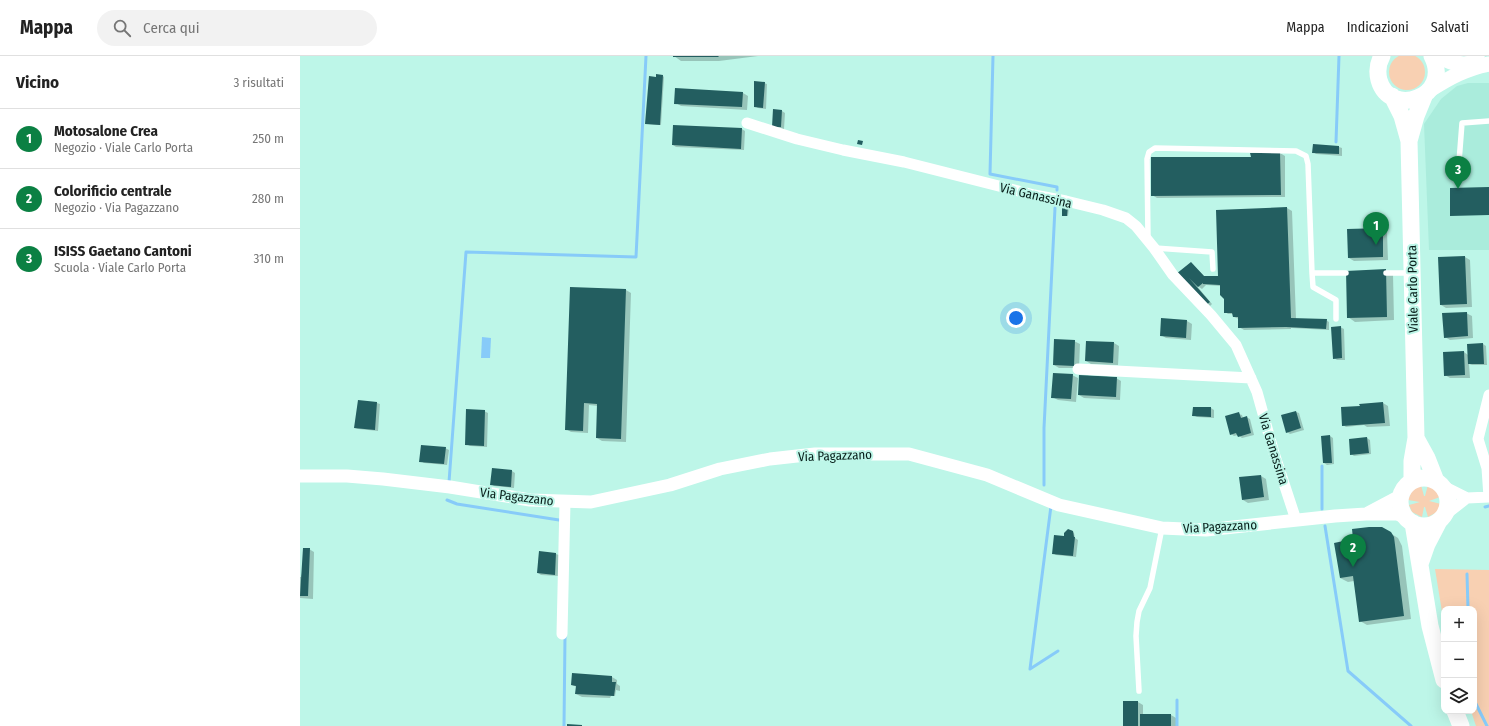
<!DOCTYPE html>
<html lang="it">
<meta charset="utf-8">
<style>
body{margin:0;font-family:"Fira Sans Condensed",sans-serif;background:#f2f2f2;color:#222}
.controls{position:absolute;right:12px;bottom:12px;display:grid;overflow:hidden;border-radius:8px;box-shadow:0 4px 16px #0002}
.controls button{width:36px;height:36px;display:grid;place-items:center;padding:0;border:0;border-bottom:1px solid #e0e0e0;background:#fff;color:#222;font:20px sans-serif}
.you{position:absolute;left:716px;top:262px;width:14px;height:14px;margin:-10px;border:3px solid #fff;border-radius:50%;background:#1a73e8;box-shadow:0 0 0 6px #1a73e833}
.badge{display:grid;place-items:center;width:26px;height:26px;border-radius:50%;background:#0b8043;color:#fff;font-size:13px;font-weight:700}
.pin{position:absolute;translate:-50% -33px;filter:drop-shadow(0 1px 2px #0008)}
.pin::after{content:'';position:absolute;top:21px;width:14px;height:12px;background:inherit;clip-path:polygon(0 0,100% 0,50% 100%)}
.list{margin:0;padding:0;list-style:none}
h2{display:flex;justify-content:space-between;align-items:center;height:52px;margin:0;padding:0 16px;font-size:17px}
h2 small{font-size:13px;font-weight:400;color:#767676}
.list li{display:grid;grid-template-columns:26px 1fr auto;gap:12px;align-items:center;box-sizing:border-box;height:60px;padding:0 16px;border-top:1px solid #e0e0e0}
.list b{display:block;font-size:15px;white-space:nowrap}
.list p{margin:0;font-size:13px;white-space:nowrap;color:#767676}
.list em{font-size:13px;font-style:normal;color:#767676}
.icon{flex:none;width:22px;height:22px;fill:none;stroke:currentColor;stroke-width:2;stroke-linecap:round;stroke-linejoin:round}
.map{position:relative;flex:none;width:1189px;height:670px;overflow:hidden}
header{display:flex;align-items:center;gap:24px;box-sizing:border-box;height:56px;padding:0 20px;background:#fff;border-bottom:1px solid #e0e0e0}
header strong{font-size:19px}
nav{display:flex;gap:22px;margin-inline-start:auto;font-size:14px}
.search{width:280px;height:36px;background:#f2f2f2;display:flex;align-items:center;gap:10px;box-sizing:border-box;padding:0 14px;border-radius:22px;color:#767676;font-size:15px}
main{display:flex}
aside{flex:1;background:#fff}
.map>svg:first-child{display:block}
</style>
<header>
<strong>Mappa</strong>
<div class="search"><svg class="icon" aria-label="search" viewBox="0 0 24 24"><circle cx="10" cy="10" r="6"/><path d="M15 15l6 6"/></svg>Cerca qui</div>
<nav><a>Mappa</a><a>Indicazioni</a><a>Salvati</a></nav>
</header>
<main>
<aside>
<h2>Vicino<small>3 risultati</small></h2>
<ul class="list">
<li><span class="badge">1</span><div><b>Motosalone Crea</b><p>Negozio · Viale Carlo Porta</p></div><em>250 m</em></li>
<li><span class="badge">2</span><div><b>Colorificio centrale</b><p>Negozio · Via Pagazzano</p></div><em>280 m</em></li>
<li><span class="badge">3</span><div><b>ISISS Gaetano Cantoni</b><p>Scuola · Viale Carlo Porta</p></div><em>310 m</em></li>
</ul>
</aside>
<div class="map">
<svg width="1189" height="670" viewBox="0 0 1189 670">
<rect width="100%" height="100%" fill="#bdf6e8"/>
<path fill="#aaecdc" d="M1168,27H1189V194H1129L1124,68L1141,43L1157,30Z"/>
<path fill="#f8d0b2" d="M1089 16a18 18 0 1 1 36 0a18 18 0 1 1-36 0Z
M1121,429L1124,440H1125L1128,429L1134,432L1140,441L1129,445L1141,448L1137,456L1128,461L1125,451H1124L1122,461L1112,456L1109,449L1120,446L1108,444L1112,434Z
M1135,513L1189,514V670H1176L1171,655H1174V553H1144V568Z"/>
<path fill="#87cbf9" d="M182,281L191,282L190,302H181Z"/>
<path fill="#0003" d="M374,0H458L419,5H381Z
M363,20L364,21L361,69L348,68L357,23Z
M464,27L467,28L466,53L458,52L455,50Z
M443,37L448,40L447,54L381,50L376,47Z
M482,55L485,57L484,73L476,72Z
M442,73L445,75L444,94L376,91L373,89Z
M1039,91L1042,92V100L1016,98L1013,96Z
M980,97L985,100V141L857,142L852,139L952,102Z
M768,150L769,151L768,160H764Z
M987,152L992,155L996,263L1026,264L1029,266V274L991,272V273L944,274L939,271V263L934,261L933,258H928L925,256V242L921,230L906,229L902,233L896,229L912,248L910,250L877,219L891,207L905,221H922L917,155Z
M1082,173L1087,176L1088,204L1054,205L1049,202Z
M1165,201L1170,204L1172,251L1146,252L1141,249Z
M1047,215L1093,218L1094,264L1055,266L1048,261Z
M271,232L326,234L331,237L326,386L302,385L297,382L298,350L289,349L288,377L271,376L266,373Z
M1166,257L1172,260L1173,282L1150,284L1145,281Z
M887,265L892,268L891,284L866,282L861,279Z
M1040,271L1044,273L1045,304H1037L1034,302Z
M774,285L780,288L779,312H759L754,309Z
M814,287L819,290L818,309L791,308L786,305Z
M1183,288L1186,290L1187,309H1172L1169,308L1170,322H1150L1145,319L1164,296L1168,299Z
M772,319L778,322L776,346L758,344L752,341Z
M816,322L821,325L820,344L784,342L779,339Z
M59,345L77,347L80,348L78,375L58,373L55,372Z
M1083,347L1088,350L1090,370L1067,371L1064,369L1046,371L1043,369L1060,351V349Z
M911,352L914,354V362L897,361L893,359Z
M184,355L188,357L187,391L170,390L166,388Z
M996,356L999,357L1004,374L990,378L987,376L983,359Z
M939,358L942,359L943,362L946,361L950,363L954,379L942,382L938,379L934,380L931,378Z
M1030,380L1033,382L1034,408L1027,409L1024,407Z
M1067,382L1070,384L1071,398L1054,400L1051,398Z
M145,392L149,394L147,409L124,407L121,405Z
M193,413L212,415L215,417L214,432L194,430L191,428Z
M961,420L966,423L969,444L948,447L943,444Z
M1082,472L1098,482L1102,490L1111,563L1067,569L1060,565L1054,525L1048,526L1040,522L1055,484Z
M771,474L774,477L775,482L778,484L776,501L756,499L753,497L769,481Z
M9,493L14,496L13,543L0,542V521H1Z
M239,496L256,498L259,499L258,520L241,519L238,517Z
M312,621L317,624V628L320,630V635L316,634L315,640H311L310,642L282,641L276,638L277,631L272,629Z
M838,646L843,649V659H871L876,662V670H824Z"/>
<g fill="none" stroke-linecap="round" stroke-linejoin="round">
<path stroke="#87cbf9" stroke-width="3" d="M693,0L690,118L757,131V134
M1036,86L1039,0
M1022,410V453
M149,426L166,196L336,201L346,0
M744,429V372L755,152
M147,444L157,448L259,464
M751,450L730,613L758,595
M1185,451L1189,450
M1025,470L1048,615L1111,670
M1167,518L1168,553
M877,644V670
M1174,644L1187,670
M264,670L265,580"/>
</g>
<path fill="#235e60" d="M373,0H418L419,1H373Z
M356,18L363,19L360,69L345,68L349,20L356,21Z
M454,25L465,26L463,52L454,51Z
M375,32L443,36L442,51L374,48Z
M473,53L482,54L481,71H472Z
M373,69L442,72L441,93L372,89Z
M558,84L563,85L562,89L557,88Z
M1013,88L1039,90V98L1012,97Z
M980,96L981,139L851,140V101H951L950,97Z
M1189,131V159L1150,160V132Z
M762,148L768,149L767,160H762Z
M987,151L991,262L1027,263L1026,273L986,271L938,272V261H933L932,257H924V243L920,239V229L903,228V227L898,231L889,222L910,246L906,249L876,218L891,206L904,220H918L916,154Z
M1083,172V201L1048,202L1047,173Z
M1165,200L1167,248L1140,249L1138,201Z
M1086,213L1087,261L1047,262L1046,215Z
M270,231L326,233L321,383L296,382L297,348L284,347L283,375L265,374Z
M1167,256L1168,280L1144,282L1142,257Z
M861,262L887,264L886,282L860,280Z
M1041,270L1042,302L1033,303L1031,271Z
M754,283L775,284L774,310L753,309Z
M786,285L814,286L813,307L785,305Z
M1183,287L1184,308H1168L1167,288Z
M1164,295L1165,319L1144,320L1143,296Z
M753,317L773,318L771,343L751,342Z
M779,319L817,321L816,341L778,339Z
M58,344L77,346L75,374L54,372Z
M1083,346L1085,367L1042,370L1041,351L1060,350L1059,348Z
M893,351H911V361L892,360Z
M166,353L185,354L184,390L165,389Z
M996,355L1001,372L986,377L981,359Z
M939,356L941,362L947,360L951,377L938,381L936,377L930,379L925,360Z
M1030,379L1032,407H1023L1021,380Z
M1067,381L1069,397L1050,399L1049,383Z
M121,389L146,391L144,408L119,406Z
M192,412L212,414L211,431L190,429Z
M961,419L964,441L942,444L939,421Z
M1069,471H1082L1091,476L1094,481L1104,560L1059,566L1053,520L1040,522L1034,487L1053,483L1052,473Z
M768,473L773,475L774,481H775L773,500L752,498L754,479L764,480V477Z
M3,492H10L8,540H0Z
M239,495L256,497L255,519L237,517Z
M272,617L312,620V626H316L314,640L275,638L276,630L271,629Z
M823,645H838V670H823Z
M840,658H871V670H840Z
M267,668L282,669V670H267Z"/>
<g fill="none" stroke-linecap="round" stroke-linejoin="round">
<path stroke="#fff" stroke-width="5.5" d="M1166,3L1182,0
M1158,119L1162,67L1189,65
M848,182L847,103L849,96L855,92L996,95L1006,100L1008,108L1012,217H1046
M855,192L912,196L913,213
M1012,217L1013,231L1036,244V263
M1086,217H1109
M839,635L836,580L837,566L839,555L850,532L862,472"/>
<path stroke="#fff" stroke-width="11" d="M447,67L497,83L543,94L604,106L734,139L766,145L803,154L826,162L836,170L854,192L873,219L911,259L936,289L957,336L974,397L996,464
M778,313L951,322
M1143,430L1167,442L1189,441
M1189,441L1187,412L1178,383L1189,339
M1144,460L1167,442
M262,578L265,446"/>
<path stroke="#fff" stroke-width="13" d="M0,420H47L83,423L150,431L230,444L291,446L370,429L420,413L470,403L515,398H609L687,419L759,449L862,472L906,474L1035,460L1066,458H1097L1107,462
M1068,457L1102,439"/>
<path stroke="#fff" stroke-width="15" d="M1137,0L1151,6L1175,10
M1130,34C1149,22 1167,12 1189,8"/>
<path stroke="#fff" stroke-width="17" d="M1082,0C1078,7 1077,16 1079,24C1090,63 1153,41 1132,0
M1092,40L1102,60L1109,85L1116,382L1112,405V425
M1109,85L1116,60L1125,38
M1116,382L1127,402L1136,425
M1100 446a24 24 0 1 1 48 0a24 24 0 1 1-48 0Z
M1113,467L1130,570L1144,624
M1120,508L1127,488L1139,465
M1155,655L1161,670"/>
</g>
<g text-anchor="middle" stroke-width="4" stroke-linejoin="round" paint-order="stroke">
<g font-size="13" fill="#081e1a" stroke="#bdf6e8">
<text transform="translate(736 139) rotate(13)" y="5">Via Ganassina</text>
<text transform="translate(1112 233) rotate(-91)" y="5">Viale Carlo Porta</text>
<text transform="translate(974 393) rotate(73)" y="5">Via Ganassina</text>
<text transform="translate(535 399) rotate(-2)" y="5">Via Pagazzano</text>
<text transform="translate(217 440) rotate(7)" y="5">Via Pagazzano</text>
<text transform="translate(920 470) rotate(-3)" y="5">Via Pagazzano</text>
</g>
</g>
</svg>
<div class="controls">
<button>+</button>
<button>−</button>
<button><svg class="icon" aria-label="layers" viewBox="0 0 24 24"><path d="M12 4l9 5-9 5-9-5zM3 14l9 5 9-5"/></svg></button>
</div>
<div class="you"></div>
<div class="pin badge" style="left:1076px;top:189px">1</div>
<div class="pin badge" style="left:1053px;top:511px">2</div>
<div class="pin badge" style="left:1158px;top:133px">3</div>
</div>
</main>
